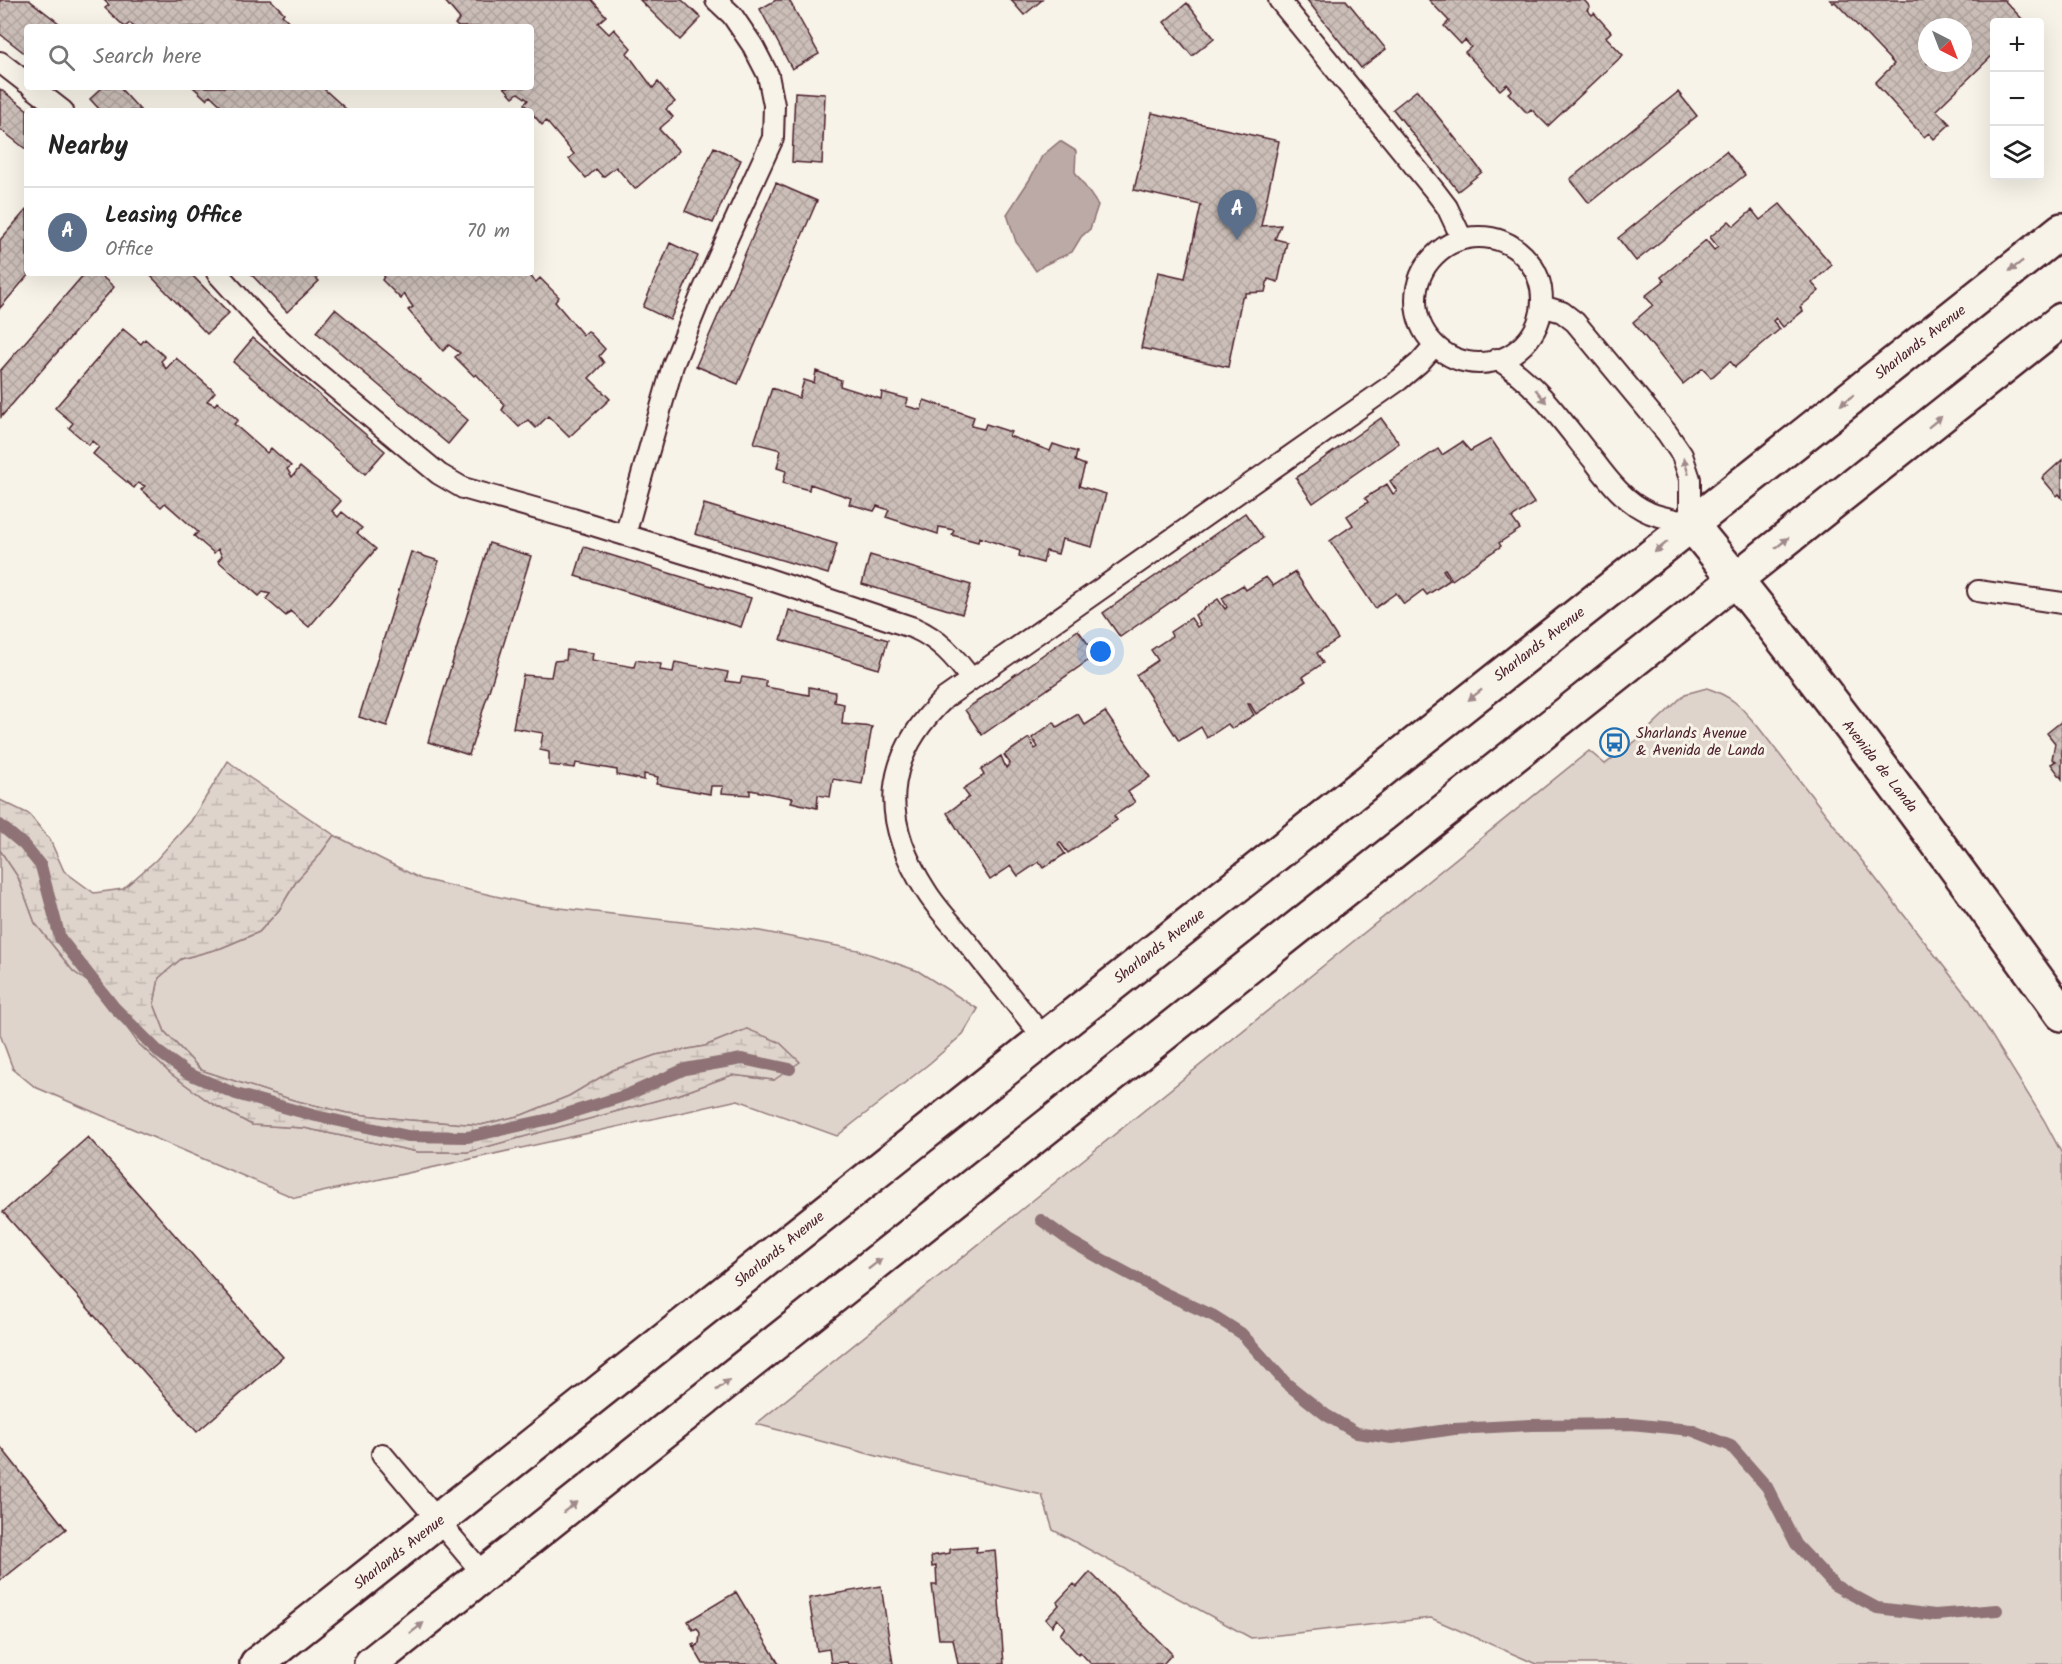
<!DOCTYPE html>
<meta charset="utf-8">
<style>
body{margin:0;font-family:Kalam,sans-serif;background:#f6f6f6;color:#222}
.controls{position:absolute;right:18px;top:18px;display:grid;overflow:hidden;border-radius:6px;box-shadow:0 6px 24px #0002}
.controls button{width:54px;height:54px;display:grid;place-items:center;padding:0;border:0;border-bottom:2px solid #e0e0e0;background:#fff;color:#222;font:30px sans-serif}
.compass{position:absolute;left:1918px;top:18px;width:54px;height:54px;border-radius:50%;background:#fff;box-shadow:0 6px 24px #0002;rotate:138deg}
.you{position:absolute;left:1101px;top:652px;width:21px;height:21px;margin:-15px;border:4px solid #fff;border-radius:50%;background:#1a73e8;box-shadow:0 0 0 9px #1a73e833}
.badge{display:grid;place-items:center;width:39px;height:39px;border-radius:50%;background:#b45309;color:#fff;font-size:20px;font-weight:700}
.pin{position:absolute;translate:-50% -50px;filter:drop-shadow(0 2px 3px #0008)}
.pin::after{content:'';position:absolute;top:32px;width:21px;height:18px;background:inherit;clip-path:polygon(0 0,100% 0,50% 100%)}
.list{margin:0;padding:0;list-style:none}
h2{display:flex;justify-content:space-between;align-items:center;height:78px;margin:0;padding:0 24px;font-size:26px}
h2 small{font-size:20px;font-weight:400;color:#767676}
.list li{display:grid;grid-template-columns:39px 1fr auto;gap:18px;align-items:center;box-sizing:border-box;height:90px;padding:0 24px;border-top:2px solid #e0e0e0}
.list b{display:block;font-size:22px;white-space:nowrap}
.list p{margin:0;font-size:20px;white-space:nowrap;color:#767676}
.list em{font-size:20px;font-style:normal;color:#767676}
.icon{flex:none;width:33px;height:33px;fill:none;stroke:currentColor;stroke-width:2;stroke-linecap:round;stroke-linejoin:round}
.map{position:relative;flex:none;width:2062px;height:1664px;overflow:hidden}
.search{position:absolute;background:#fff;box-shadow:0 6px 24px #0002;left:24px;top:24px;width:510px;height:66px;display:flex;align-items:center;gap:15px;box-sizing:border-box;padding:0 21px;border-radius:6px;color:#767676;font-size:22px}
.panel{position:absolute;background:#fff;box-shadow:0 6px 24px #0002;left:24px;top:108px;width:510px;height:168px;border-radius:6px}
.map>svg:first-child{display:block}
</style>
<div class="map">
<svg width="2062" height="1664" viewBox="0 0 2062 1664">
<defs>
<pattern id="wetland-marsh" width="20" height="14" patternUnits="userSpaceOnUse" patternTransform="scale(1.5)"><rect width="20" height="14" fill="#ded4cc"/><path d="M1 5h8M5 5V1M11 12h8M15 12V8" fill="none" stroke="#c0b6af"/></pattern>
<pattern id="building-cross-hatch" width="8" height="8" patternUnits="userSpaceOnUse" patternTransform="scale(1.5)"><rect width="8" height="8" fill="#ccbfb9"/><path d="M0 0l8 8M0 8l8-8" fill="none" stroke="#b1a49f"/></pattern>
</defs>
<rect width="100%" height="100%" fill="#f7f3e8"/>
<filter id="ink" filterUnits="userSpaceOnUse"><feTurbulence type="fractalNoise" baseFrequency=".0167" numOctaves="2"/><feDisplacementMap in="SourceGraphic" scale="12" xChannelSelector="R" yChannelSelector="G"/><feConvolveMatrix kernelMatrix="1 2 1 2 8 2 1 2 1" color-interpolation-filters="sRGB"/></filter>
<g filter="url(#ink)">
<path fill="#ded4cc" stroke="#947a7c" stroke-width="1.5" d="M1707,688C1735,698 1740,706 1759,728L1969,999L2044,1120L2062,1154V1664H1536L1431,1618L1251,1638L1053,1530L1042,1495L922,1468L756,1424L1589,751L1605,764L1637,740L1685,694Z
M334,835L421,879L534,905L760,931L858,950L918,971L978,1009L963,1034L930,1063L837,1136L738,1100L295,1198L35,1087L13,1069L0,1034V850L18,877L35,923L73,971L99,990L139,1044L171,1074L211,1103L252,1125L304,1128L418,1152H468L680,1094L732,1075L774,1080L747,1029L705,1046L656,1055L613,1070L569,1096L522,1115L481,1125L409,1120L347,1113L293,1100L201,1070L165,1032L154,1004L159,977L181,959L221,948L259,932L279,910L297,880L318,857Z"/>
<path fill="url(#wetland-marsh)" stroke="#947a7c" stroke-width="1.5" d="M228,761L250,778L334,835L318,857L297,880L279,910L259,932L221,948L181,959L159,978L154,1004L165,1032L201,1070L293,1100L347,1113L409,1120L481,1125L522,1115L569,1096L613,1070L656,1055L705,1046L747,1029L779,1042L800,1062L774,1080L732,1075L680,1094L468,1152H418L304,1128L252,1125L211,1103L171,1074L139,1044L99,990L73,971L35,923L18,877L0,850V800L29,814L50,840L64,871L94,893L123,889L156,860L191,821Z"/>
<path fill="#bcaaa7" stroke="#8e7275" stroke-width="1.5" d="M1060,141L1076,151L1075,172L1098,205L1090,229L1081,237L1072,252L1044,265L1036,271L1016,242L1007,214L1030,179L1042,156Z"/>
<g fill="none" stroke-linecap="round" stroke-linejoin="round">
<path stroke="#8e7275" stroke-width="12" d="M0,825L24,845L41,866L60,938L114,1007L160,1053L187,1073L236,1094L316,1116L408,1136L468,1137L550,1119L627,1095L685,1069L742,1059L790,1069
M1041,1220L1070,1241L1112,1265L1166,1294L1214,1316L1241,1333L1286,1383L1326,1415L1357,1433L1392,1438L1454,1429L1531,1425L1631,1424L1691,1430L1731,1446L1767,1487L1796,1544L1834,1585L1877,1608L1935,1615L1997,1610"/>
</g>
<path fill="url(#building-cross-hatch)" stroke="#4a1f2b" stroke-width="1.5" fill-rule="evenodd" d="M0,0H29L60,24L58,27H27V55L0,34Z
M104,0H271L284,13L282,15L295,27H134L130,23L125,27L105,8L109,5Z
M444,0H592L606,16L598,23L609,34L614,29L631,48L627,53L653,88L658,82L675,102L666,109L673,117L659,129L679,151L635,189L616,167L603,177L596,169L586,178L569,159L574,154L546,121L542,125L524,104L528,100L518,93L513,97L504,87H531V27H458L455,24L460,19Z
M640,0H682L701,18L680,40Z
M776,0H789L819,54L792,69L760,9Z
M1011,0H1042L1024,15Z
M1307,0H1346L1386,49L1361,68Z
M1429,0H1584L1590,7L1587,10L1592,15L1594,13L1611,32L1606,37L1623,55L1548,126L1531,109L1527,113L1508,93L1512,90L1507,84L1500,90L1465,52L1471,47L1465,40L1461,44L1444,26L1449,21Z
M1830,0H2004L2025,22H1994V54L1936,110L1950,124L1934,139L1929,133L1924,137L1875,83L1894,64L1835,2L1833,3ZM1927,27H1963V63H1927Z
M1187,3L1214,38L1192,56L1164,22Z
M103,87H119L141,111H101L90,99Z
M193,87H326L324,89L346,109L344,111H227L210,95L206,99Z
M0,89L29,111H27V150L0,129Z
M1417,90L1482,172L1458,191L1393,109Z
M795,92L825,94L822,164L792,162Z
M1678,92L1697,116L1589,203L1570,179Z
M1152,113L1279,141L1261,226L1281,225L1275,239L1287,242L1278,282L1268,279L1265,292L1245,293V297H1242L1228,367L1141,348L1158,272L1185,278L1201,205L1134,190Z
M714,147L741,160L713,223L685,211Z
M1726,151L1745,175L1636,261L1618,238Z
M776,183L817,201L738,384L696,366Z
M1780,204L1832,265L1812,283L1819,291L1800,307L1803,311L1783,327L1776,318L1773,321L1780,329L1735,367L1730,361L1711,378L1703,368L1683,384L1633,322L1653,305L1645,296L1664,281L1661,277L1706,240L1714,250L1718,247L1710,237L1729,221L1734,226L1752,210L1760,220Z
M27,209V273H30L0,308V240Z
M670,243L698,256L670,320L643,307Z
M85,273H98L114,287L1,417L0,371Z
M148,273H190L229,313L207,334Z
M250,273H311L319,281L287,312Z
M384,273H527L536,282L540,278L559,297L555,302L583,335L588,331L605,349L599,356L604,363L589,378L610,399L569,437L548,416L536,428L528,420L519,427L502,410L505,405L476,374L474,376L455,357L460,353L449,345L443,351L408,310L413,307L404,294L401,299L382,280L385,275Z
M335,309L468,420L448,444L316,332Z
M123,329L141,344L145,339L165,357L161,361L166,369L176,358L215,392L207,401L215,405L217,402L238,420L234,424L267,453L271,448L291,466L287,469L292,477L300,467L341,501L332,511L338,517L342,512L362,528L357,533L376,549L309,627L290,611L286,616L266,599L270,594L263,592L259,596L218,561L222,556L218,549L214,553L194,536L198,532L165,503L161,507L141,490L145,486L138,483L134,488L93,454L99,447L92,441L89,445L69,428L73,423L55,408Z
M253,338L385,451L365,474L233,362Z
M816,371L841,380L840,386L881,399L882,392L908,399L906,406L921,410L924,400L974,417L971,426L984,429L986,424L1011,432L1009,436L1050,451L1053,444L1077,452L1075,461L1085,465L1079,486L1106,494L1092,547L1062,539L1058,554L1046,551L1043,563L1019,556L1020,551L979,537L978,542L952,535L954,530L939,527L938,534L886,517L889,510L877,506L874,511L849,504L851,498L810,484L809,490L783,483L786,471L777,468L781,450L754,443L772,388L799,398L804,380L814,383Z
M1381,418L1399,443L1313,503L1296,478Z
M1491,439L1534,503L1512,518L1520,529L1499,543L1501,546L1452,580L1445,569L1443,570L1450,580L1427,595L1423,590L1404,604L1396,593L1375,608L1330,541L1353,525L1347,516L1368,502L1365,498L1387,484L1393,494L1397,491L1390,481L1438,449L1442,455L1462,442L1470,451Z
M2062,460V498L2059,494L2057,496L2042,478Z
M704,504L837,544L828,574L695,534Z
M1245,513L1263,538L1120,637L1103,613Z
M489,543L531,556L469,755L428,742Z
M584,547L751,598L741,627L575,576Z
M411,552L439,561L387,726L359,717Z
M870,555L971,585L962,614L862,584Z
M1295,572L1338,639L1317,653L1323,663L1303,677L1306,681L1256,714L1250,704H1248L1254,715L1232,729L1228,724L1207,738L1201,727L1179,741L1136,675L1158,660L1151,650L1172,636L1170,632L1191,618L1197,627L1200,625L1195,615L1218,599L1225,609L1227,607L1222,598L1243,585L1246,590L1266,577L1273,586Z
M789,610L888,640L879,669L781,640Z
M1078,630L1096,655L982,735L965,710Z
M567,650L593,653L592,660L634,667L636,660L661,664L660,670L673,672L675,662L728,672L726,681L740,683L742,677L766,681V687L809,695V687L835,692L834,702L844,704L842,724L872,727L862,784L833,779L830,797L818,795L817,808L791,802L793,798L750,790V795L722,793L723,786H711L710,794L656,784L658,777L644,774V780L617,775V770L576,763L575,768L549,765V752L540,750L543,733L513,728L523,675L551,677L554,661L566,660Z
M1105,712L1150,777L1128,792L1135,802L1114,816L1117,820L1068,853L1060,842L1058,844L1065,854L1043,868L1039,862L1018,876L1011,866L990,880L947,813L969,797L963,789L984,775L981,770L1001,756L1006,768L1010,763L1004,755L1029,738L1035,749L1038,747L1032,738L1054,722L1057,727L1078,714L1085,725Z
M2062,721V779L2051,764L2056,761L2052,759L2055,743L2047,733Z
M88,1137L283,1357L197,1432L3,1212Z
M0,1446L66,1529L0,1581Z
M977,1547L976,1552L995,1550L1004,1664H958L953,1639H939L932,1585H937L936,1566L932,1567L931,1556L950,1553V1549Z
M1090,1572L1172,1654L1163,1664H1091L1080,1652L1078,1654L1060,1635L1065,1627L1057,1619L1052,1626L1046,1619L1059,1605L1057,1602L1074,1584L1077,1587Z
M881,1586L893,1664H848L847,1662L831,1663L829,1649L817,1651L809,1598Z
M736,1592L779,1664H703L692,1645L694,1644L695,1648L699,1643L700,1633L697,1628L693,1630L688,1621Z"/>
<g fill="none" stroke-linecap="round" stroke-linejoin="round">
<defs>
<path id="service" d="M1279,0L1434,190L1447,207L1462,239
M0,62L27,83
M32,87L63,111
M1416 300a63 63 0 1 1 126 0a63 63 0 1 1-126 0Z
M217,273L266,327L310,367L439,474L463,488L573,519L765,578L914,628C939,639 955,657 971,679
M1497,359C1538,384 1564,424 1594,461C1609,481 1626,503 1650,513C1663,518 1677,520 1690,523V479L1682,455L1667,433L1575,322L1562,312L1542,306
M625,535L673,365L703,291L773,138L774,105L768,75L753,46L732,15L716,0
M1978,591L2062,603
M1044,1038C1018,1006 992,974 966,941C953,925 937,909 926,891C880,820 882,758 945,698L1399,380L1419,363L1434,346
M382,1454L484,1575"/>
<path id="tertiary" d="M1690,523C1821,682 1942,848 2062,1014"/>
<path id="secondary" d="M257,1664L2062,230
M371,1664L2062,320"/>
</defs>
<use href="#service" stroke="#4a1f2b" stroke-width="24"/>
<use href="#tertiary" stroke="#4a1f2b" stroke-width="38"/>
<use href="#secondary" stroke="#4a1f2b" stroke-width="38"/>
<use href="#service" stroke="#f7f3e8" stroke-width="20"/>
<use href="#tertiary" stroke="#f7f3e8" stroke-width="33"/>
<use href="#secondary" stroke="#f7f3e8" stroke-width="33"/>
</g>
<defs><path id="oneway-solid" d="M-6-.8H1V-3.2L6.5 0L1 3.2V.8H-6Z" transform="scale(1.5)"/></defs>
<g fill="#a0898a">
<use href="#oneway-solid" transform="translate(2016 266) rotate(142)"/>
<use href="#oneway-solid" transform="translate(1541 396) rotate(51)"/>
<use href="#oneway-solid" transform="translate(1847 400) rotate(142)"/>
<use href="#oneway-solid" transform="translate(1935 422) rotate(-39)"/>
<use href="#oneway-solid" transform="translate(1686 466) rotate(-108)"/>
<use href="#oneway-solid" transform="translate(1782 543) rotate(-39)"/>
<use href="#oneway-solid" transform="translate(1661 547) rotate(141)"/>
<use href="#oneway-solid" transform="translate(1475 695) rotate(142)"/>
<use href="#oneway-solid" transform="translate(875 1264) rotate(-38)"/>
<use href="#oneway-solid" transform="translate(723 1385) rotate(-38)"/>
<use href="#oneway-solid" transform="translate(570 1507) rotate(-38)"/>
<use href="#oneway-solid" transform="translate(417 1628) rotate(-38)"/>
</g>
</g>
<defs>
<symbol id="bus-ring" viewBox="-11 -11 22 22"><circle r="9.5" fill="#f7f3e8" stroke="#1f6fb2" stroke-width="1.5"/><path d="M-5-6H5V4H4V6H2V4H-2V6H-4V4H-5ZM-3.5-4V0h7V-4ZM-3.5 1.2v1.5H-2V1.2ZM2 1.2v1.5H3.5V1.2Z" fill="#1f6fb2"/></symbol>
</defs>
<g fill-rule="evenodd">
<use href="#bus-ring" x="1598" y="726" width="33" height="33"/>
</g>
<g text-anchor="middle" stroke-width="6" stroke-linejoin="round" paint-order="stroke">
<g font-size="15" fill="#4a1f2b" stroke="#f7f3e8">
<text transform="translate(1920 342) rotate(-38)" y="5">Sharlands Avenue</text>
<text transform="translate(1539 644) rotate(-38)" y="5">Sharlands Avenue</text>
<text transform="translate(1880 766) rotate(52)" y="5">Avenida de Landa</text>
<text transform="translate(1159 946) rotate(-38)" y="5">Sharlands Avenue</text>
<text transform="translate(779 1249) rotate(-39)" y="5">Sharlands Avenue</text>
<text transform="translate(399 1552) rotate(-38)" y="5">Sharlands Avenue</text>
</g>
<g font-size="15" fill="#4a1f2b" stroke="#f7f3e8" text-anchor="start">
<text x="1636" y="738">Sharlands Avenue<tspan x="1636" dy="17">&amp; Avenida de Landa</tspan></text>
</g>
</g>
</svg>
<div class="controls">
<button>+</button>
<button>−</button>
<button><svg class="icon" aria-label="layers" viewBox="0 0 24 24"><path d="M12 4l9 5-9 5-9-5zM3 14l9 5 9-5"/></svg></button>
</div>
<svg class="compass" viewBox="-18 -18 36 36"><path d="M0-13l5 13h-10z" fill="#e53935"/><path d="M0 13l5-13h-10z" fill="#767676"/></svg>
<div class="you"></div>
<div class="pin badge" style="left:1237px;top:240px;background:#5c6f8a">A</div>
<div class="search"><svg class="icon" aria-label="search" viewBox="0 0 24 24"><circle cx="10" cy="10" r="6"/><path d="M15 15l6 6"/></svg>Search here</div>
<section class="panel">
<h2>Nearby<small></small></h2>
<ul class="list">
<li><span class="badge" style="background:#5c6f8a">A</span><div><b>Leasing Office</b><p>Office</p></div><em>70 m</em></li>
</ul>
</section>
</div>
